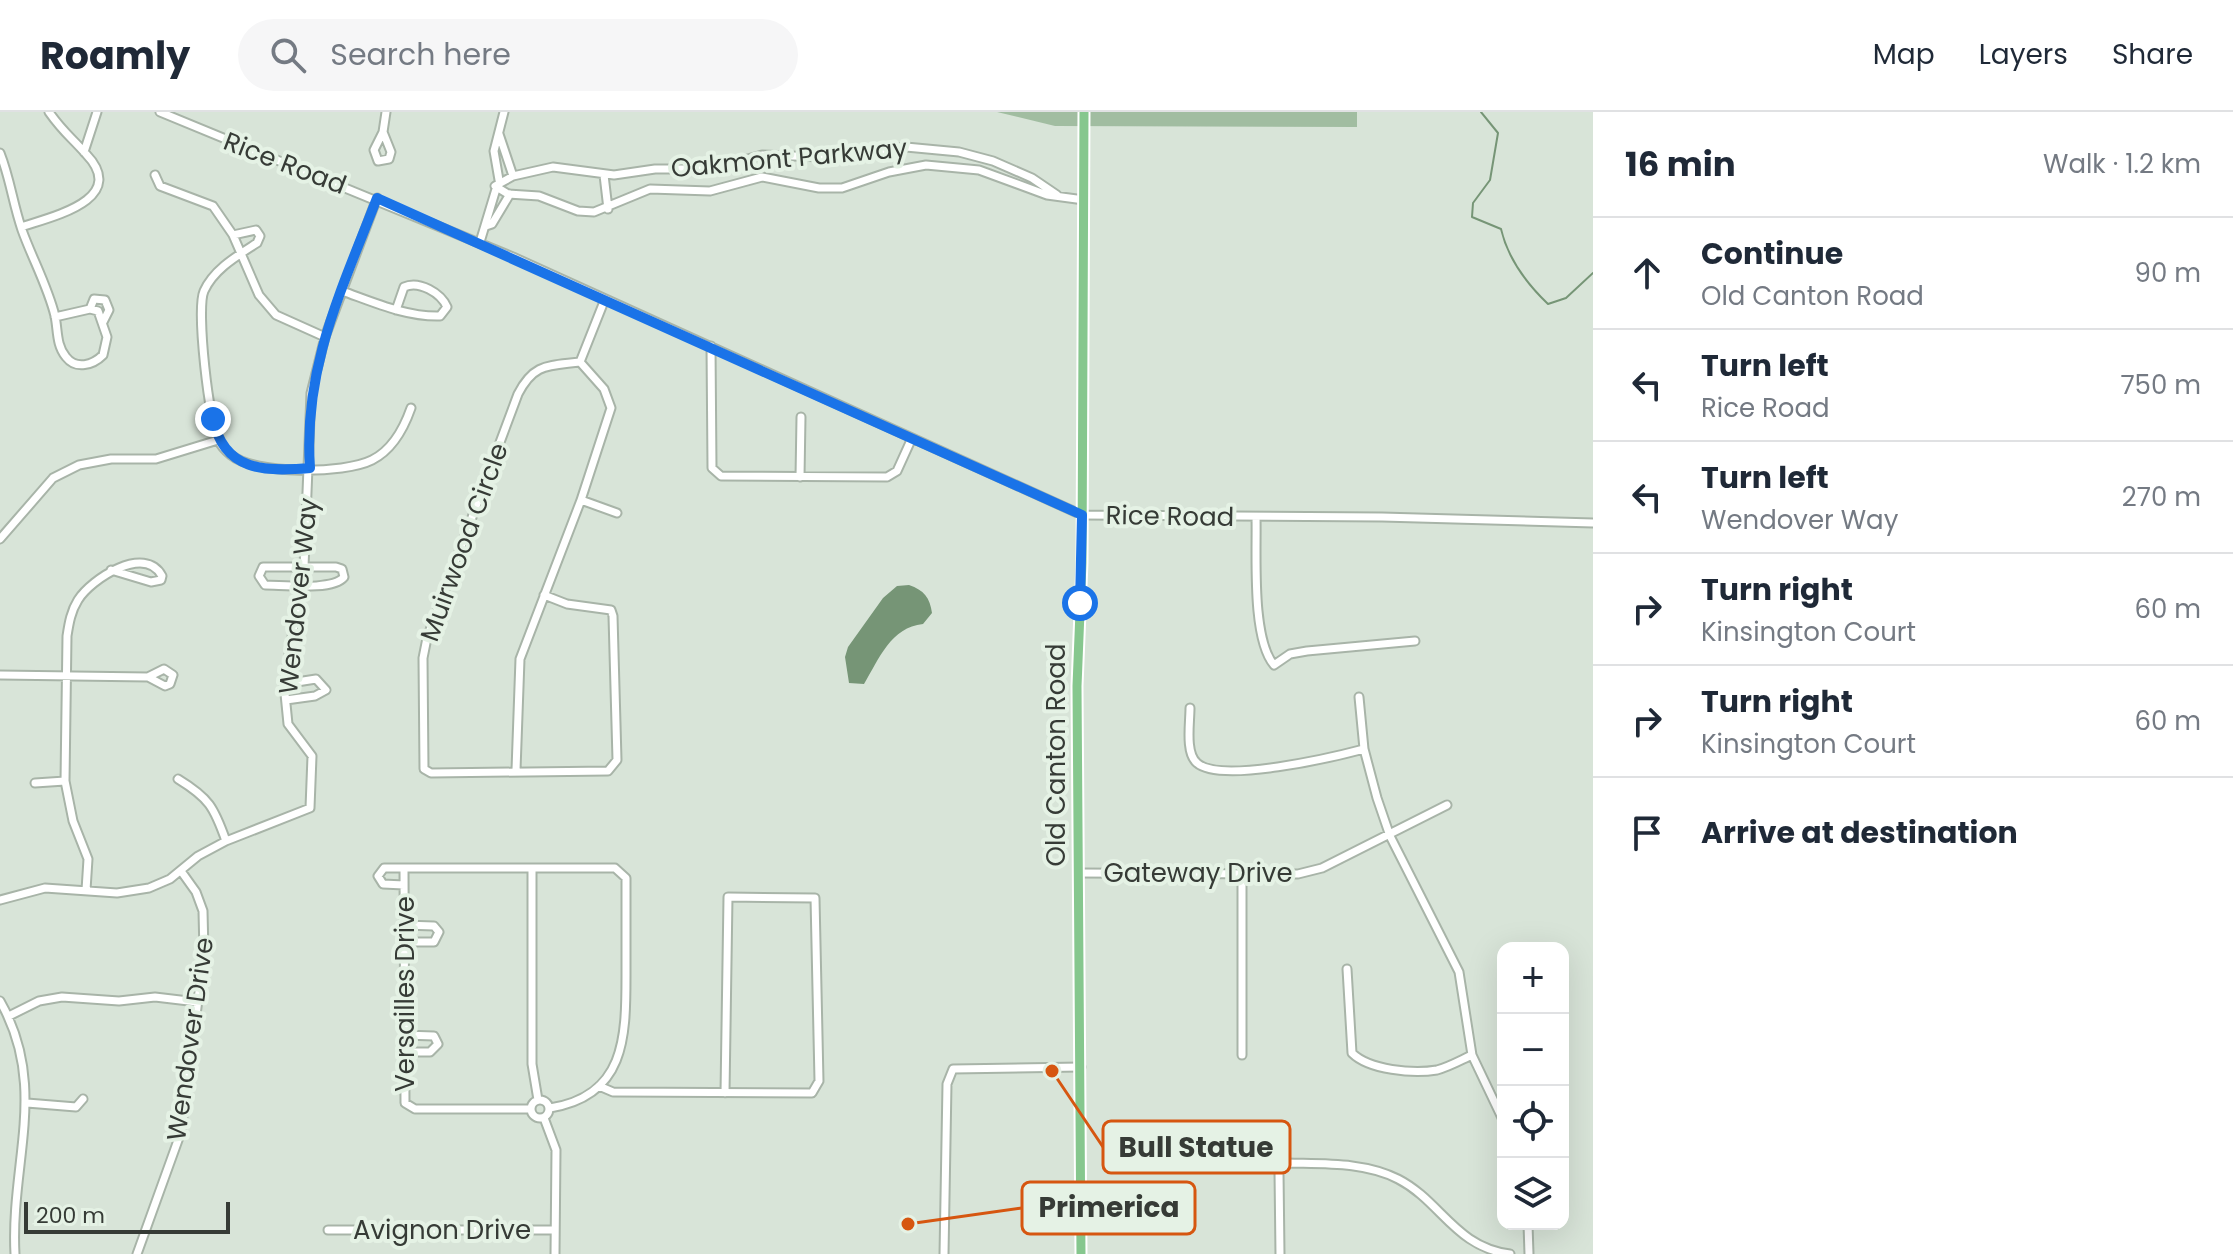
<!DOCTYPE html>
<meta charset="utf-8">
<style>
body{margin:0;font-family:Poppins,sans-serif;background:#f6f6f7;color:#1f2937}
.controls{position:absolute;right:24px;bottom:24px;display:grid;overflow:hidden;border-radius:16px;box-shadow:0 8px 32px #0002}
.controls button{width:72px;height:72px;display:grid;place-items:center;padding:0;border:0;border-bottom:2px solid #e0e1e3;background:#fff;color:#1f2937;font:40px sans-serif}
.scale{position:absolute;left:24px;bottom:20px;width:206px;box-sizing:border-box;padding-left:8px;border:4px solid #363b36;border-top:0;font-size:22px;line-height:28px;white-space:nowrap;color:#363b36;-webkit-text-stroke:6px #e5f2e5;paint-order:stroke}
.stop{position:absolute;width:24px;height:24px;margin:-18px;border:6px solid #1a73e8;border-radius:50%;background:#fff}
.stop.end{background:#1a73e8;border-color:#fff;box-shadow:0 2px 8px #0008}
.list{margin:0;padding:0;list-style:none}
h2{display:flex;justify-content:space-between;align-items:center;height:104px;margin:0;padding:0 32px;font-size:34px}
h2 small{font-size:26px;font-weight:400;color:#747a83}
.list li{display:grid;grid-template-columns:52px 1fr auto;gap:24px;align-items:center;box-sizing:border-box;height:112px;padding:0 32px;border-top:2px solid #e0e1e3}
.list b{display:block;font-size:30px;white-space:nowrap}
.list p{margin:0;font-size:26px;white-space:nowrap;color:#747a83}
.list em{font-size:26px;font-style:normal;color:#747a83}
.icon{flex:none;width:44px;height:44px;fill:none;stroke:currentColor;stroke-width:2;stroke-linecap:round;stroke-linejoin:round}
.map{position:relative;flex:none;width:1593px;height:1142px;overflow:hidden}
header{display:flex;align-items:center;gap:48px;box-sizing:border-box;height:112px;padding:0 40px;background:#fff;border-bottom:2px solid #e0e1e3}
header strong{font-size:38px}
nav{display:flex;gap:44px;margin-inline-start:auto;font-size:28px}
.search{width:560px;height:72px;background:#f6f6f7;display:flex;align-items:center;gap:20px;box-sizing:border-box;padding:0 28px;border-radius:44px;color:#747a83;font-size:30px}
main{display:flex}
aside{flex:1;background:#fff}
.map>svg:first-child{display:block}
</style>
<header>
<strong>Roamly</strong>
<div class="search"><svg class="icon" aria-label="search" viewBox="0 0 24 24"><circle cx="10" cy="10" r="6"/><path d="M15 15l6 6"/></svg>Search here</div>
<nav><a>Map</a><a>Layers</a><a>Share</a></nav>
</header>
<main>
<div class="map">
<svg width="1593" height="1142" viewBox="0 0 1593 1142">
<rect width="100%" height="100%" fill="#d8e4d8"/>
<path fill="#a1bda1" d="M997,0H1357V15L1055,14Z"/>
<path fill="#769576" d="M909,473C924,478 930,486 932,501L923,512C891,515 879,547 864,572L849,571L845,545L848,535L883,486L897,474Z"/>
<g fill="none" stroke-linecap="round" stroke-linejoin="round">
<path stroke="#769576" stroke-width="2" d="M1481,0L1498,21L1490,68L1473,91L1472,105L1501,117C1508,147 1526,171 1548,192L1566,186L1593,161"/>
<defs>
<path id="minor" d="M160,0L513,145L1082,403L1382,405L1593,411
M383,20L391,40L389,47L378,49L374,38L383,20L386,0
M499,22L513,64
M84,40L97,0
M0,41C10,66 13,92 22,118C32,146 48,175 55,204C58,218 56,233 66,245C76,258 93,253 103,243L107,225L98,199L90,197L55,205
M155,63L160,74L213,94L233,123L259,183L276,203L325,225
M604,63L608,97
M499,68L494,39L504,0
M1057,83L1032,66L993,49L959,40L906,35L824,45L762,43L712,57H655L614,63L553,55L513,64L495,74L508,82L539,84L578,99L594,100L650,77L710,79L762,65L819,76H842L889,60L926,53L979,58L1047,83L1084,88
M486,114L492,112L510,82
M21,115C50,105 130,88 86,42C71,25 63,20 49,0
M233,123L256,118L260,124L257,131C237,144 214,157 204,179C196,197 209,312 219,329C221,334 227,340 231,343C255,363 344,362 372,348C392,338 404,316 411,296
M480,130L496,77
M342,179C373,190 406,205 440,204L447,195C441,181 419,168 404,175L396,198
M90,197L94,187L105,188L109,198L103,210
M711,234L712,356L721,364L887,365L897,359L912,326
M580,250L605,187
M800,365L801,305
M581,388L617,401
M1256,405C1257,440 1251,526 1274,553L1290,542L1307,539L1415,529
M0,427L53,366L79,353L111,347H156L218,328
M263,455H336L342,457L344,465C333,479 283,473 265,473L259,464Z
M0,563L148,565L164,557L173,563L170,572L165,574L148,565
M284,572L316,567L326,578L315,584L286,588
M1359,585L1364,637L1377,686L1390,724L1459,860L1472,943L1503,1008
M1190,596C1190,611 1185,641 1197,651C1220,672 1334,645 1364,637
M516,658L520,547L581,388L611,296L604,277L580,250C548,254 534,251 518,282L427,526L423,546L424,657L431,661L608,659L617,648L613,504L611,498L567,492L544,483
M178,667C209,686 214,695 226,729
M35,671L65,669
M532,757V952L538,988
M1078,761L1298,762L1322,756L1447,693
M1242,762V943
M404,773L383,772L378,764L384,756H404
M86,778L88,747L73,709L65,669L67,524C69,511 71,499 78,488C91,467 145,432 162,464L161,468L151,470L111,458
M0,788L45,776L117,781L149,776L170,767L198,744L226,729L310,696L312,644L288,612L284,572L304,455L311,281L325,225L377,86
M404,830H434L439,820L434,814L404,813
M1347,857L1352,941C1369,958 1413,962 1437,958C1449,955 1461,948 1472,943
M0,889C49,975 10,1051 15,1142
M9,904L39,889L62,885L119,889L155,885L197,890
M404,923L434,924L438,932L430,940H404
M599,974L613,980L812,981L819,969L815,786L728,785L725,981
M531 997a9 9 0 1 1 18 0a9 9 0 1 1-18 0Z
M27,991L76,995L83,987
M531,997H415L405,991L404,756H615L626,766C626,799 626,831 626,864C626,926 625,984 550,996
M544,1006L556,1038L555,1142
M1528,1112L1529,1142
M328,1118H555
M137,1142L181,1020L204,841L203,799L196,780L181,759
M944,1142L947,972L953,957L1081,955
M1280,1142L1279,1060L1288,1051C1324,1052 1365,1050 1398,1067C1441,1089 1455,1135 1510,1142"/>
<path id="major" d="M1081,1142L1077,574L1082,450L1084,0"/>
</defs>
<use href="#minor" stroke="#a8b4a8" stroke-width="11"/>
<use href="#major" stroke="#fff" stroke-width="13"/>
<use href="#minor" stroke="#fff" stroke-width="7"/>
<use href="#major" stroke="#86c78e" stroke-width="9"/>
</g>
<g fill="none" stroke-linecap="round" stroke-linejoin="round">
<path stroke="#1a73e8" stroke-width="10" d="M213,307C224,359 264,360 310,356C303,256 342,177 377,86L1082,403L1080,491"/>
</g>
<g text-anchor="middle" stroke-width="8" stroke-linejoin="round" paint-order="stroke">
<g font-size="26" fill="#363b36" stroke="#e5f2e5">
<text transform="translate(789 46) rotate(-5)" y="9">Oakmont Parkway</text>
<text transform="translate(285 51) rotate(21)" y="9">Rice Road</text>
<text transform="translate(1170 404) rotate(1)" y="9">Rice Road</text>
<text transform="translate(464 430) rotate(-70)" y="9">Muirwood Circle</text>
<text transform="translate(298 484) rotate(-84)" y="9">Wendover Way</text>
<text transform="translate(1056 643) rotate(-90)" y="9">Old Canton Road</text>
<text x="1198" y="770">Gateway Drive</text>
<text transform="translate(405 882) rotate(-90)" y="9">Versailles Drive</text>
<text transform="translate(190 927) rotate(-82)" y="9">Wendover Drive</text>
<text x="442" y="1127">Avignon Drive</text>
</g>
</g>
<path fill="none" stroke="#d65610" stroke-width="3" d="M1052 959L1103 1035M908 1112L1022 1096"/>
<g fill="#d65610" stroke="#e5f2e5" stroke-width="3">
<circle cx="1052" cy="959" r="8"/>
<circle cx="908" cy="1112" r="8"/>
</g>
<g fill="#e5f2e5" stroke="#d65610" stroke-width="3">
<rect x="1103" y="1009" width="187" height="52" rx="8"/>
<rect x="1022" y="1070" width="173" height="52" rx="8"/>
</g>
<g font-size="28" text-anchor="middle" font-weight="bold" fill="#363b36">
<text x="1196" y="1045">Bull Statue</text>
<text x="1109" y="1105">Primerica</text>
</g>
</svg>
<div class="controls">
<button>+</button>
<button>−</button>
<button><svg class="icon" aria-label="locate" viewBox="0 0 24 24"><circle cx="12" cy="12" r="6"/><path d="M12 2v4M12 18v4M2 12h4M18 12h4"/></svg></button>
<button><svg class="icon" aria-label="layers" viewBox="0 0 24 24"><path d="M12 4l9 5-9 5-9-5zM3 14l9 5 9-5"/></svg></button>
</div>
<div class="scale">200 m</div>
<div class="stop" style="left:1080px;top:491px"></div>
<div class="stop end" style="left:213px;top:307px"></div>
</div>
<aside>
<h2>16 min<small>Walk · 1.2 km</small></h2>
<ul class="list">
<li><svg class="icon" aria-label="ahead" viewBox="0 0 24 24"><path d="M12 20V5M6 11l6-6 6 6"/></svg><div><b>Continue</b><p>Old Canton Road</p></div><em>90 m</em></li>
<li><svg class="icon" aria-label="left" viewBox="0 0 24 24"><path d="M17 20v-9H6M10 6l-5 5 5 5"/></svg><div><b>Turn left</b><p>Rice Road</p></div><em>750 m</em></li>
<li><svg class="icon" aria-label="left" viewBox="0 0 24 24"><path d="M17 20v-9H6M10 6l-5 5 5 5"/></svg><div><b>Turn left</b><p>Wendover Way</p></div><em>270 m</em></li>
<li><svg class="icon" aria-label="right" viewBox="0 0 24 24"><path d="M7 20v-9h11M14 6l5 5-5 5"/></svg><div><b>Turn right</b><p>Kinsington Court</p></div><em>60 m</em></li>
<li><svg class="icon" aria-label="right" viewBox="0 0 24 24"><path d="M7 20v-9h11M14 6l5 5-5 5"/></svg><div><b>Turn right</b><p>Kinsington Court</p></div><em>60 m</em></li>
<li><svg class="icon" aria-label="arrive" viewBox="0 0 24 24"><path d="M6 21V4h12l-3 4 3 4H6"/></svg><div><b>Arrive at destination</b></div></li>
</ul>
</aside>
</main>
